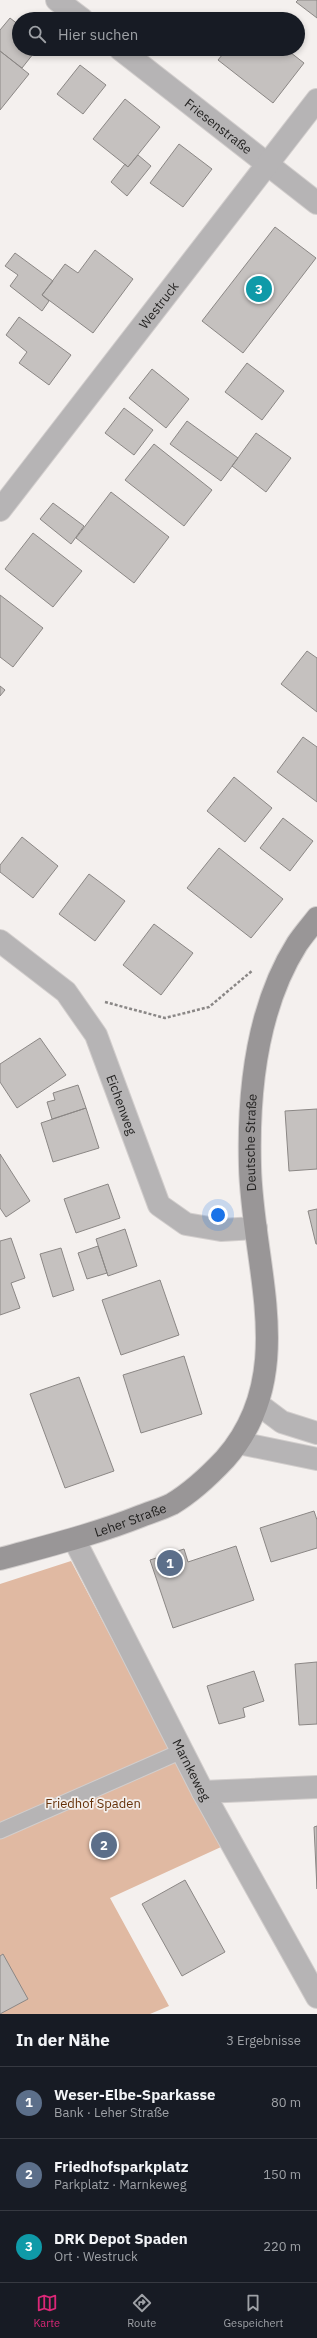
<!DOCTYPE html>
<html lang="de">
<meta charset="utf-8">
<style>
body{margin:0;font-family:"IBM Plex Sans",sans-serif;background:#242831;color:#f1f3f6}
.you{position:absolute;left:218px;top:1215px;width:14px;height:14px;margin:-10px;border:3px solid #fff;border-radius:50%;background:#1a73e8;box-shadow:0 0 0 6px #1a73e833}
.badge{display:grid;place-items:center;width:26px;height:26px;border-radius:50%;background:#db2777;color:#fff;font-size:13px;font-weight:700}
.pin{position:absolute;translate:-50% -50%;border:2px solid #fff;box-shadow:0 1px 4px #0006}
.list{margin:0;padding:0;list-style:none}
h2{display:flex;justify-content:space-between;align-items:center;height:52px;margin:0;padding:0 16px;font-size:17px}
h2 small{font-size:13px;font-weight:400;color:#9ea1a6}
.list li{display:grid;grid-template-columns:26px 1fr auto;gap:12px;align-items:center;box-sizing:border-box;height:72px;padding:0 16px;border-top:1px solid #363941}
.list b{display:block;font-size:15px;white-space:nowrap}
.list p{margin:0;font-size:13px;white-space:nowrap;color:#9ea1a6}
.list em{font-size:13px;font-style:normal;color:#9ea1a6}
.icon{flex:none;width:22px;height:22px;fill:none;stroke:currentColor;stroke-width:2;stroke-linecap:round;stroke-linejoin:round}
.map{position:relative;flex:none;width:317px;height:2014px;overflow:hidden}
.search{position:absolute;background:#171b24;box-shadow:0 2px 6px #0003;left:12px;right:12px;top:12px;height:44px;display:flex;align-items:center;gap:10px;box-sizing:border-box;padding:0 14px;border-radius:22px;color:#9ea1a6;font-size:15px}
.sheet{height:268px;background:#171b24}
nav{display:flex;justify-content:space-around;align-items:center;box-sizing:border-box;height:56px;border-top:1px solid #363941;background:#171b24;font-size:11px;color:#9ea1a6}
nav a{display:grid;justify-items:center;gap:2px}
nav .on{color:#db2777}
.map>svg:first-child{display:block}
</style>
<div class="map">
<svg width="317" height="2014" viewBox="0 0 317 2014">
<rect width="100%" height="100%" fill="#f4f0ee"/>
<path fill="#e0b9a2" d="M71,1561L221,1847L110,1898L169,2006L150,2014H0V1584Z"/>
<path fill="#c5c1bf" stroke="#8b8785" d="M298,0H317V18L296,2Z
M10,18L19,25V49H37L22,68L0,51V30Z
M227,49H286L304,63L273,103L218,60Z
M0,51L29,74L0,110Z
M80,65L106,85L83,114L57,94Z
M125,99L160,127L128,167L93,139Z
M179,144L212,169L183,207L150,183Z
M138,155L151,166L127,196L111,182L125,164L128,167Z
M275,227L316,258L243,353L202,321Z
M95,250L133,279L93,333L42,295L65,264L78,273Z
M15,253L53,281L42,295L49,301L42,311L10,286L18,275L5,266Z
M19,317L71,355L49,385L19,363L27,352L6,335Z
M247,363L284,391L262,420L225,392Z
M152,369L189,399L166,428L129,398Z
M124,408L153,430L134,455L105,433Z
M187,421L238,458L221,481L170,444Z
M256,433L291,458L266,492L232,466Z
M154,444L212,490L184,526L125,480Z
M111,492L169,537L134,583L76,538Z
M53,503L84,526L71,544L40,519Z
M33,533L82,571L53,607L5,569Z
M0,595L43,628L13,667L0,657Z
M307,651L317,658V712L281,684Z
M0,686L5,690L0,696Z
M303,737L317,747V802L277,772Z
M234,777L272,808L245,842L207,811Z
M283,818L313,841L290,871L260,848Z
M22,837L58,866L33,898L0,872V865Z
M219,848L283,899L251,938L187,888Z
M89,874L125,901L95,941L59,914Z
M154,924L193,953L161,995L123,965Z
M40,1038L66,1075L17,1108L0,1082V1064Z
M78,1085L86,1108L52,1119L47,1102L55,1100L53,1093Z
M86,1108L99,1148L53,1162L41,1123Z
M317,1109V1169L289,1171L285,1111Z
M0,1154L30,1201L6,1217L0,1208Z
M108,1184L120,1218L76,1233L64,1199Z
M317,1209V1244H316L308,1211Z
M125,1229L137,1266L108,1276L96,1239Z
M11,1238L25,1278L11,1283L20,1308L0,1315V1241Z
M98,1246L107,1273L87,1279L78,1253Z
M61,1248L74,1290L53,1297L40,1254Z
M160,1280L179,1335L121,1355L102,1300Z
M184,1356L202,1414L141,1433L123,1375Z
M79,1377L114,1471L65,1488L30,1394Z
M314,1511L317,1520V1548L271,1562L260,1528Z
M236,1546L254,1600L173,1628L150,1560L184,1549L188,1562Z
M317,1662V1724L299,1725L295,1664Z
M254,1671L264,1701L243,1708L245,1717L219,1724L207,1686Z
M317,1826V1889L314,1827Z
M185,1880L225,1952L182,1976L142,1904Z
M3,1954L28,1999L0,2014V1956Z"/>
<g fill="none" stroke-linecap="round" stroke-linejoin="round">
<defs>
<path id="lane" d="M0,1831L182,1751"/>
<g id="street">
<path d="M57,0L82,19"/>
<path id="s1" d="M120,49L317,203"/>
<path id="s2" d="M0,510L317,100"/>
<path id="s3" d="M0,941L66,992L96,1035L159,1205L186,1224L221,1230L256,1228"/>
<path d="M258,1404L282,1422L317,1433"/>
<path d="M239,1443L317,1459"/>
<path id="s4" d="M74,1539L203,1792L317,1997"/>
<path d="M203,1792L317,1787"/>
</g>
<g id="secondary">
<path id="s5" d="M0,1559C47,1546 96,1534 141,1516C151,1512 162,1509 172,1504C192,1492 209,1476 225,1459C300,1374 252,1266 250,1166C248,1092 256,1009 297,944C303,935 310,927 317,918"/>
</g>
</defs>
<use href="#lane" stroke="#d2cecd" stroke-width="17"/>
<use href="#street" stroke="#d2cecd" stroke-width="24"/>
<use href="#secondary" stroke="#d2cecd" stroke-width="24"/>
<path stroke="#8a8786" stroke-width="2.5" stroke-dasharray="3 2" stroke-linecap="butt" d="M105,1002L165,1018L209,1007L253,970"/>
<use href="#lane" stroke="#b6b4b5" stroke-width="15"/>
<use href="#street" stroke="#b6b4b5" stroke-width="22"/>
<use href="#secondary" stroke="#999697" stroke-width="22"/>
</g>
<g text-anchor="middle" stroke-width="3.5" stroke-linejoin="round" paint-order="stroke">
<g font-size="13" fill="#1f1e1d" stroke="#f4f0ee">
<text dy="5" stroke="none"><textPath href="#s1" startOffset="125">Friesenstraße</textPath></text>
<text dy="5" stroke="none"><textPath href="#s2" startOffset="259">Westruck</textPath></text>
<text dy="5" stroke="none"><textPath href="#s3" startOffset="210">Eichenweg</textPath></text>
<text dy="5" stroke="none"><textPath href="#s5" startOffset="578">Deutsche Straße</textPath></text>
<text dy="5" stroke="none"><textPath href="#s5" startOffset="136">Leher Straße</textPath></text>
<text dy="5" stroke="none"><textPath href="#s4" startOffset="259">Marnkeweg</textPath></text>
</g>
<g font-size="13" fill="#653109" stroke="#f4f0ee">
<text x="93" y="1808">Friedhof Spaden</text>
</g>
</g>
</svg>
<div class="you"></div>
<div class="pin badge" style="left:170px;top:1563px;background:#5c6f8a">1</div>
<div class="pin badge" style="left:104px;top:1845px;background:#5c6f8a">2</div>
<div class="pin badge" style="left:259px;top:289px;background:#0f9aa8">3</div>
<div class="search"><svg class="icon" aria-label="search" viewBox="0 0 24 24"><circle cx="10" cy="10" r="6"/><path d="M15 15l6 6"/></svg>Hier suchen</div>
</div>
<section class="sheet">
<h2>In der Nähe<small>3 Ergebnisse</small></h2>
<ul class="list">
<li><span class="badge" style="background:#5c6f8a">1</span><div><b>Weser-Elbe-Sparkasse</b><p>Bank · Leher Straße</p></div><em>80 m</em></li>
<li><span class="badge" style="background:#5c6f8a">2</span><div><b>Friedhofsparkplatz</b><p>Parkplatz · Marnkeweg</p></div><em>150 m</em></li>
<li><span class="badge" style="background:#0f9aa8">3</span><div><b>DRK Depot Spaden</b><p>Ort · Westruck</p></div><em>220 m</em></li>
</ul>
</section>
<nav>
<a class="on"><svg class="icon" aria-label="map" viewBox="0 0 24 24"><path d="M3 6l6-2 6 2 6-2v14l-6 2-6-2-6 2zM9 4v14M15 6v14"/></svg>Karte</a>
<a><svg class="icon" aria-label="directions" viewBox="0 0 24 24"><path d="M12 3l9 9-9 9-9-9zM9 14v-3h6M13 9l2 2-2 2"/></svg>Route</a>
<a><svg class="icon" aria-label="saved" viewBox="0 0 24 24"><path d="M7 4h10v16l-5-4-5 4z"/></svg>Gespeichert</a>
</nav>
